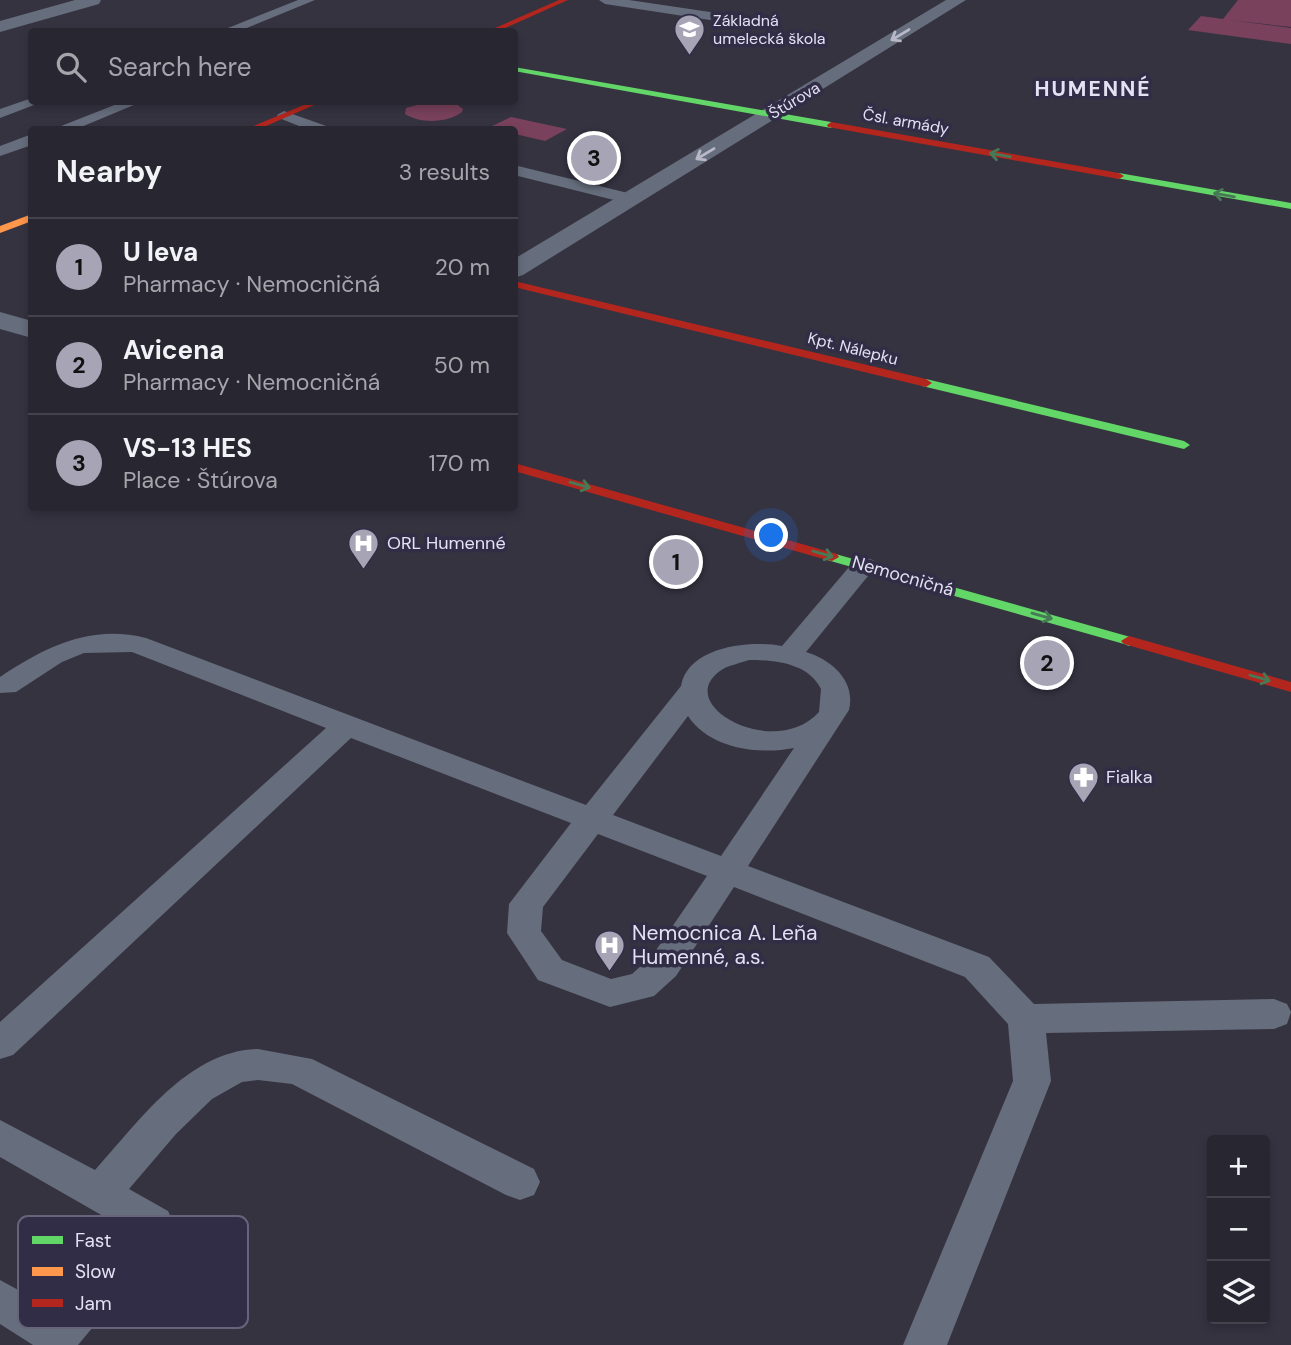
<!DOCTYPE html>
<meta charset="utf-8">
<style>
body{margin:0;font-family:"DM Sans",sans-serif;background:#34323d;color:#f1f3f6}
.controls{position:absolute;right:21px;bottom:21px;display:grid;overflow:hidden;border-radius:7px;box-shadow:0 4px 10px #0003}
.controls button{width:63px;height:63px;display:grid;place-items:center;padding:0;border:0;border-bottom:2px solid #44434d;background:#282631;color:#f1f3f6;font:35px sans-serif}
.you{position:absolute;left:772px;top:536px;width:24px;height:24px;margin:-18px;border:5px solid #fff;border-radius:50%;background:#1a73e8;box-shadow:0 0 0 10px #1a73e833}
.badge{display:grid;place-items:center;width:46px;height:46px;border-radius:50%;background:#a7a4b5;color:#111;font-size:23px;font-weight:700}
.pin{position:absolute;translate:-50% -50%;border:4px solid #fff;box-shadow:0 2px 7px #0006}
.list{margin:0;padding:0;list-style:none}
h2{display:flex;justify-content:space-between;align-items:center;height:91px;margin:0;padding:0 28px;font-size:30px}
h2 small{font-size:23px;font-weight:400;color:#a5a5ab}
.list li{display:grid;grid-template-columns:46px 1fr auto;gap:21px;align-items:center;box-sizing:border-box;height:98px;padding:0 28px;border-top:2px solid #44434d}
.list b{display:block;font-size:26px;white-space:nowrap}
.list p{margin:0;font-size:23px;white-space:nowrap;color:#a5a5ab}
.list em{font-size:23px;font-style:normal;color:#a5a5ab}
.icon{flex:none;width:38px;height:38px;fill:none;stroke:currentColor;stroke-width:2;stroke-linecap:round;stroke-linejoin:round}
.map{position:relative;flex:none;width:1291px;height:1345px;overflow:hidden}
.search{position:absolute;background:#282631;box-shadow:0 4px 10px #0003;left:28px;top:28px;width:490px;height:77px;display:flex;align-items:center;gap:18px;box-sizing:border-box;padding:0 24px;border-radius:7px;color:#a5a5ab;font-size:26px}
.panel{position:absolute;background:#282631;box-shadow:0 4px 10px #0003;left:28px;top:126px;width:490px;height:385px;border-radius:7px}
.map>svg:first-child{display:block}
</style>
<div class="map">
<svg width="1291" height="1345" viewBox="0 0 1291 1345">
<rect width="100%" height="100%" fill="#363341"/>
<path fill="#79415c" d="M1238,0H1291V27L1229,20L1291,28V44L1188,30L1201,16L1223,19Z
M428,102L455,103L463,109L462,112C447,123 421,124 405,114L406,108Z
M511,117L567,129L545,141L515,134L514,130L488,128Z"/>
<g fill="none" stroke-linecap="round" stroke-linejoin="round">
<path fill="#666d7c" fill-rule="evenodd" d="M298,0H315L237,32H218Z
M599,0H629L710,12L716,16L710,20L605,4Z
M32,98V102H42L0,118V109Z
M122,102H141L74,130H51Z
M284,111L329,127L331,130H309L279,118L277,115Z
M32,134V145L0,156V146Z
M514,165L636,195L638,199L630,204L514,175Z
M864,557L873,560L877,565L806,652C832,660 856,681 849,710L748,866L989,957L1034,1004L1274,999L1287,1004L1291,1012L1287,1024L1274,1029L1046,1033L1051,1081L947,1345H903L1013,1081L1008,1024L965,977L734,887L676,976L654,996L610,1007L538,980L507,933L509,904L571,823L351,738L13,1055L0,1059V1022L326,728L132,652L84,653L62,662L16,692L0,693V677C45,647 90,624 146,638L586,805L681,686C688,646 751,640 782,646L855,560ZM749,660C775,660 808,663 821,689L819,712C774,762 668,703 723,669C730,665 741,663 749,660ZM688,716C710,749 759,755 794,748L721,856L613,815ZM598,834L707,876L652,956L632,974L611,979L562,960L541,931L543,907Z
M258,1049L312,1059L534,1169L540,1182L534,1195L520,1200L506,1195L292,1084L258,1080L242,1082L212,1099L176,1134L129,1189L168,1211L174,1224L168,1237L78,1345H33L0,1324V1280L53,1309L124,1228L0,1157V1120L95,1170C139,1122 187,1051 258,1049Z"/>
<path fill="#666d7c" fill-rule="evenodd" d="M75,0H101L99,4L0,32V21Z
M946,0H966L523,275L514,278V259Z
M0,312L32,321V338L0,329Z"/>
<path fill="#63d668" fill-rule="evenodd" d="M514,67L831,122L835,125L831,128L514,71Z
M1119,173L1291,203V209L1116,178L1114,176Z
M926,379L1184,441L1190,445L1184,449L922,386V380Z
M832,553L1134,638L1137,641L1129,646L1124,644L827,560L825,557L827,554Z"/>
<path fill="#ff974d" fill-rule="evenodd" d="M32,214V221L0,233V226Z"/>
<path fill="#b3261e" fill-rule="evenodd" d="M559,0H568L496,32H486Z
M311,102H321L257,130H244Z
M831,122L1119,173L1124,176L1119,179L828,127L827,125Z
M514,281L926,379L932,383L926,387L514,287Z
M514,463L837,554L839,557L832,561L827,560L514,471Z
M1129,636L1291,682V692L1124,644L1121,641Z"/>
</g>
<defs><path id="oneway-shaft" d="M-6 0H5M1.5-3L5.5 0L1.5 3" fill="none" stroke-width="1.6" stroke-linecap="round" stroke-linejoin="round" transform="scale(1.75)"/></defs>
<g stroke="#b8b8c9">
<use href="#oneway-shaft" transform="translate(900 35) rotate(149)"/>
<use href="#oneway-shaft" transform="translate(705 154) rotate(149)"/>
</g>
<g stroke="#487956">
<use href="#oneway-shaft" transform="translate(1000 155) rotate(-170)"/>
<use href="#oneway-shaft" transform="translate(1224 195) rotate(-170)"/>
<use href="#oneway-shaft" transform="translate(580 485) rotate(16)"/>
<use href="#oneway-shaft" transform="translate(823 554) rotate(16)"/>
<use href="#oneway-shaft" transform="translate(1042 616) rotate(16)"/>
<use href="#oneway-shaft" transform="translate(1260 678) rotate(16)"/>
</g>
<defs>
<symbol id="school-pin" viewBox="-11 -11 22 30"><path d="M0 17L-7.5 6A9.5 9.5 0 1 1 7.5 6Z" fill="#a7a4b5" stroke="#322d47"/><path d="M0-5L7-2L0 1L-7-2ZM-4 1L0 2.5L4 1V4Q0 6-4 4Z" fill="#fff"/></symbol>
<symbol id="hospital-pin" viewBox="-11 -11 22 30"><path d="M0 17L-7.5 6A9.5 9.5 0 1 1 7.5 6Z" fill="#a7a4b5" stroke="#322d47"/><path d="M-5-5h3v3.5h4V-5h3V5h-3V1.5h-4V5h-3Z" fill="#fff"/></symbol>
<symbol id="pharmacy-pin" viewBox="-11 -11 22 30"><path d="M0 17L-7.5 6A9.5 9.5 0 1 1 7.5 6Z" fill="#a7a4b5" stroke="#322d47"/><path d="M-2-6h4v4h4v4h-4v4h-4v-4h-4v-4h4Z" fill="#fff"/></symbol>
</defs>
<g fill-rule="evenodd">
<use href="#school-pin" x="672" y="12" width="35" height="47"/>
<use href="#hospital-pin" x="346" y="526" width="35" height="47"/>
<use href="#pharmacy-pin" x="1066" y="760" width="35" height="47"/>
<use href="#hospital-pin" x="592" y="928" width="35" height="47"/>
</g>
<g text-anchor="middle" stroke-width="7" stroke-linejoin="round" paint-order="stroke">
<g font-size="16" fill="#e4e1f3" stroke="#322d47" text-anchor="start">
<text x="713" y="26">Základná<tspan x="713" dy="18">umelecká škola</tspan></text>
</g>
<g font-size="16" fill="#e4e1f3" stroke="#322d47">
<text transform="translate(794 100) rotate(-31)" y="6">Štúrova</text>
<text transform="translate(906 121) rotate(10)" y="6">Čsl. armády</text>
<text transform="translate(853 348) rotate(14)" y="6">Kpt. Nálepku</text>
</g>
<g font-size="18" fill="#e4e1f3" stroke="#322d47" text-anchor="start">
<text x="387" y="549">ORL Humenné</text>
<text x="1106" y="783">Fialka</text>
</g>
<g font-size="18" fill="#e4e1f3" stroke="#322d47">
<text transform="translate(903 576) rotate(16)" y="6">Nemocničná</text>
</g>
<g font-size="21" font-weight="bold" letter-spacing="2" fill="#e4e1f3" stroke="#322d47">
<text x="1093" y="96">HUMENNÉ</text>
</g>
<g font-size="21" fill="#e4e1f3" stroke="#322d47" text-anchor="start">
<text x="632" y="940">Nemocnica A. Leňa<tspan x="632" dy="24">Humenné, a.s.</tspan></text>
</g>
</g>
<rect x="18" y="1216" width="230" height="112" rx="10" fill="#322d47" stroke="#67637b" stroke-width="2"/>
<rect x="32" y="1236" width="31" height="8" fill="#63d668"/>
<rect x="32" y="1267" width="31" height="9" fill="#ff974d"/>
<rect x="32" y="1299" width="31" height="8" fill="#b3261e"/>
<g font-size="19" fill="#e4e1f3">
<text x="75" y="1247">Fast</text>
<text x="75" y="1278">Slow</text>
<text x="75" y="1310">Jam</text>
</g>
</svg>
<div class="controls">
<button>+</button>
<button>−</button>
<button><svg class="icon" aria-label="layers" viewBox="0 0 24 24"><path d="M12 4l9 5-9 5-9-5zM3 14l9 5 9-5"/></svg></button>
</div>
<div class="you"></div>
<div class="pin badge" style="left:676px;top:562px">1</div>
<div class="pin badge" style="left:1047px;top:663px">2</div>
<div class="pin badge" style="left:594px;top:158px">3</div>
<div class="search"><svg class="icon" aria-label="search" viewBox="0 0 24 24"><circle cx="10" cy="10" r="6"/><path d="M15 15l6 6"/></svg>Search here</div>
<section class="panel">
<h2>Nearby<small>3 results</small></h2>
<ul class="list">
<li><span class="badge">1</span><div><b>U leva</b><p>Pharmacy · Nemocničná</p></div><em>20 m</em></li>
<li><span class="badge">2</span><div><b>Avicena</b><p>Pharmacy · Nemocničná</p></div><em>50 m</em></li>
<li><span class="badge">3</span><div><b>VS-13 HES</b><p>Place · Štúrova</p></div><em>170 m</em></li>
</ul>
</section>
</div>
